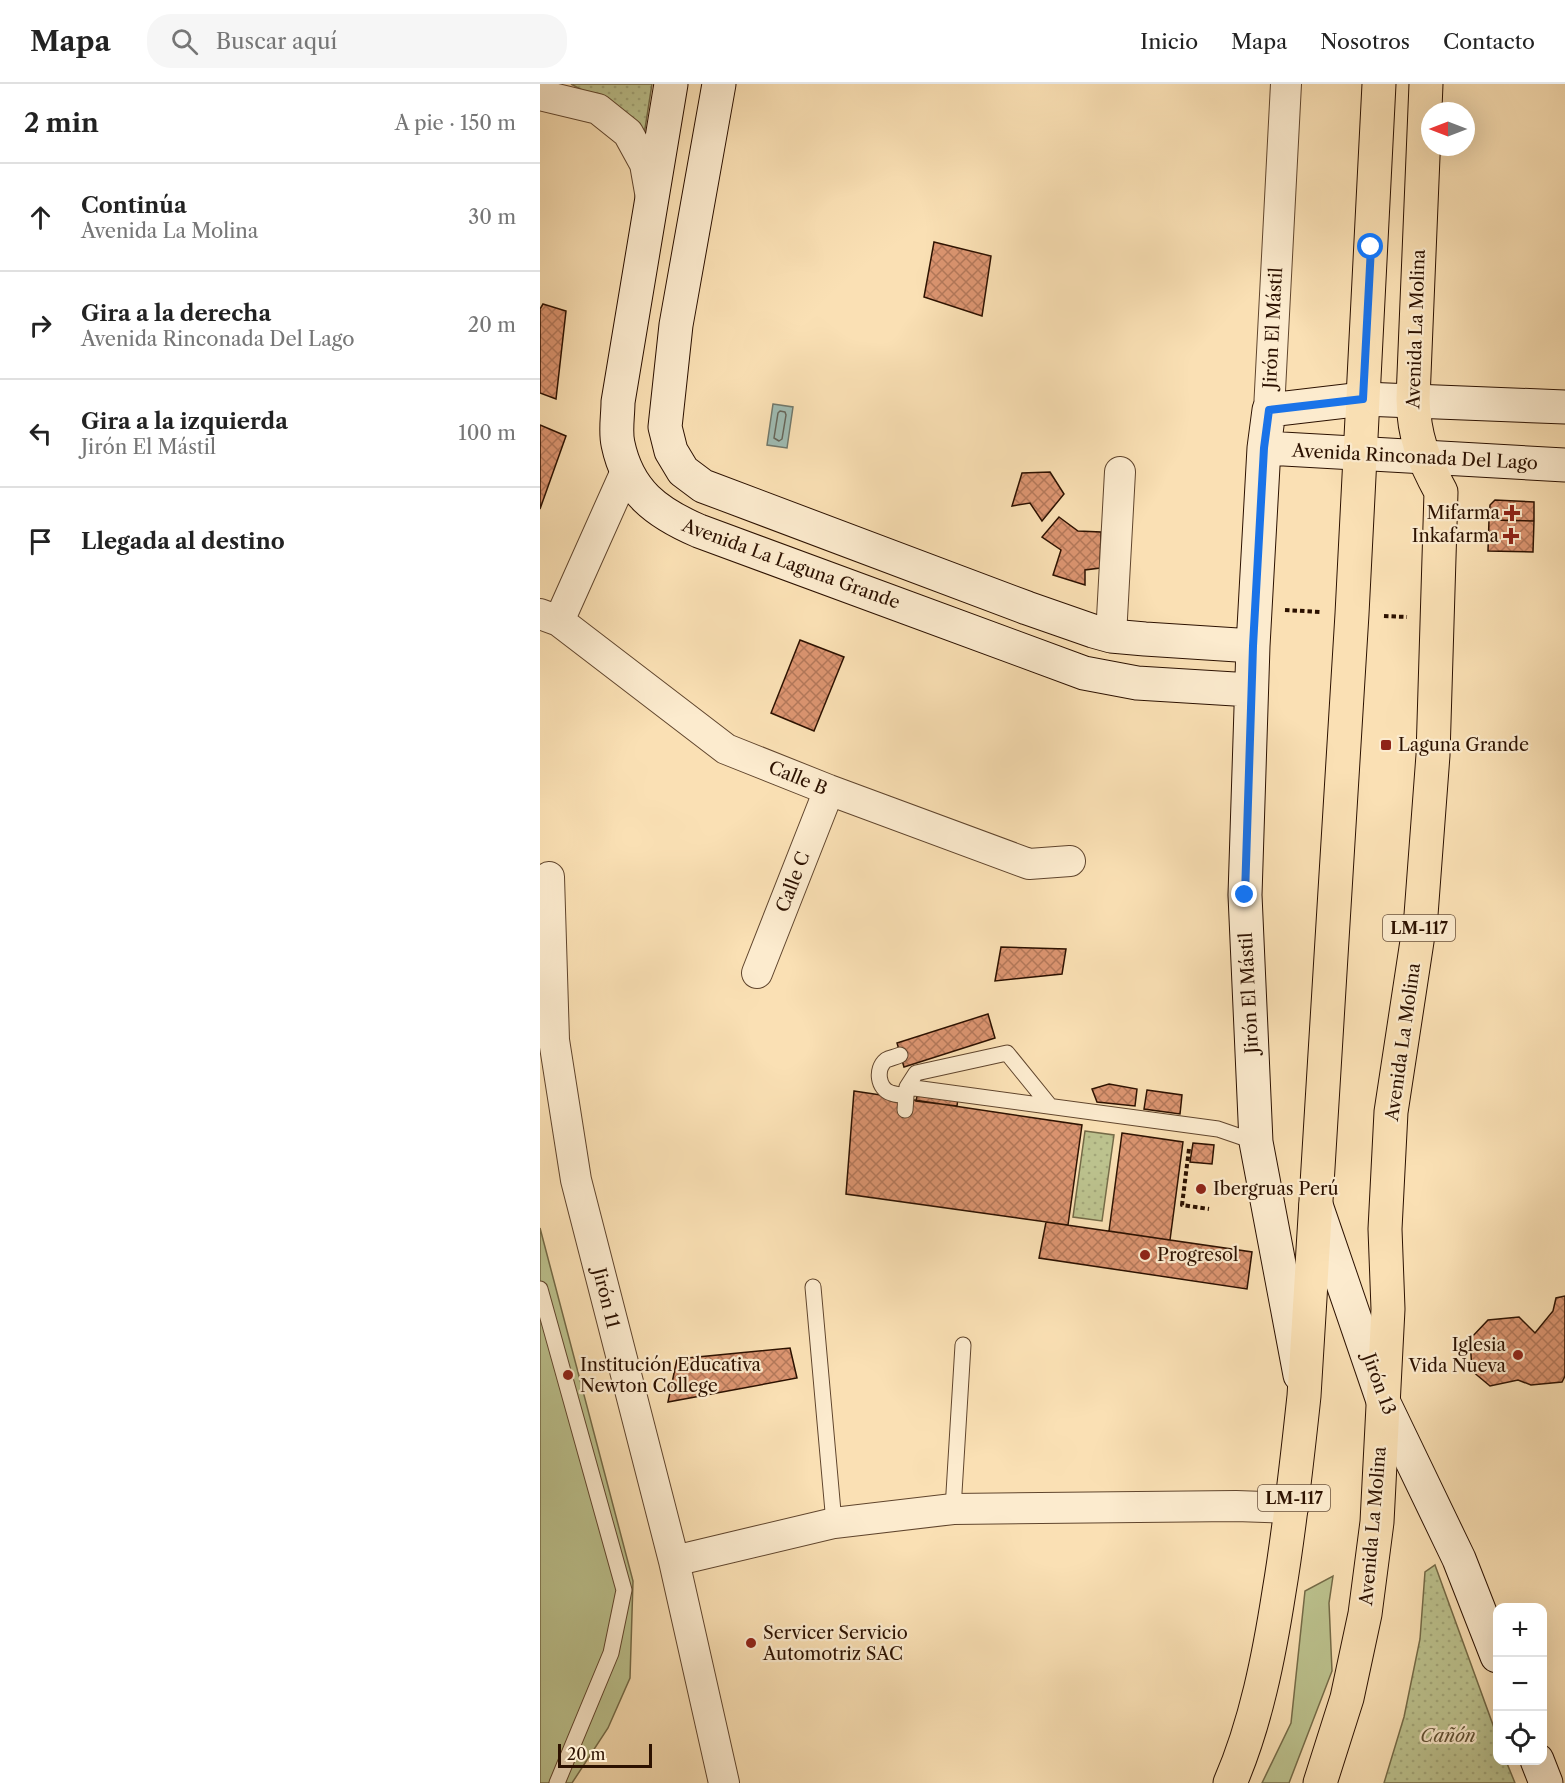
<!DOCTYPE html>
<html lang="es">
<meta charset="utf-8">
<style>
body{margin:0;font-family:"Libre Caslon Text",serif;background:#f6f6f6;color:#222}
.controls{position:absolute;right:18px;bottom:18px;display:grid;overflow:hidden;border-radius:12px;box-shadow:0 6px 24px #0002}
.controls button{width:54px;height:54px;display:grid;place-items:center;padding:0;border:0;border-bottom:2px solid #e0e0e0;background:#fff;color:#222;font:30px sans-serif}
.compass{position:absolute;left:881px;top:18px;width:54px;height:54px;border-radius:50%;background:#fff;box-shadow:0 6px 24px #0002;rotate:270deg}
.scale{position:absolute;left:18px;bottom:15px;width:94px;box-sizing:border-box;padding-left:6px;border:3px solid #2c1100;border-top:0;font-size:16px;line-height:21px;white-space:nowrap;color:#2c1100;-webkit-text-stroke:4px #fcebce;paint-order:stroke}
.stop{position:absolute;width:18px;height:18px;margin:-14px;border:4px solid #1a73e8;border-radius:50%;background:#fff}
.stop.end{background:#1a73e8;border-color:#fff;box-shadow:0 2px 6px #0008}
.list{margin:0;padding:0;list-style:none}
h2{display:flex;justify-content:space-between;align-items:center;height:78px;margin:0;padding:0 24px;font-size:26px}
h2 small{font-size:20px;font-weight:400;color:#767676}
.list li{display:grid;grid-template-columns:39px 1fr auto;gap:18px;align-items:center;box-sizing:border-box;height:108px;padding:0 24px;border-top:2px solid #e0e0e0}
.list b{display:block;font-size:22px;white-space:nowrap}
.list p{margin:0;font-size:20px;white-space:nowrap;color:#767676}
.list em{font-size:20px;font-style:normal;color:#767676}
.icon{flex:none;width:33px;height:33px;fill:none;stroke:currentColor;stroke-width:2;stroke-linecap:round;stroke-linejoin:round}
.map{position:relative;flex:none;width:1025px;height:1699px;overflow:hidden}
header{display:flex;align-items:center;gap:36px;box-sizing:border-box;height:84px;padding:0 30px;background:#fff;border-bottom:2px solid #e0e0e0}
header strong{font-size:28px}
nav{display:flex;gap:33px;margin-inline-start:auto;font-size:21px}
.search{width:420px;height:54px;background:#f6f6f6;display:flex;align-items:center;gap:15px;box-sizing:border-box;padding:0 21px;border-radius:24px;color:#767676;font-size:22px}
main{display:flex}
aside{flex:1;background:#fff}
.map>svg:first-child{display:block}
</style>
<header>
<strong>Mapa</strong>
<div class="search"><svg class="icon" aria-label="search" viewBox="0 0 24 24"><circle cx="10" cy="10" r="6"/><path d="M15 15l6 6"/></svg>Buscar aquí</div>
<nav><a>Inicio</a><a>Mapa</a><a>Nosotros</a><a>Contacto</a></nav>
</header>
<main>
<aside>
<h2>2 min<small>A pie · 150 m</small></h2>
<ul class="list">
<li><svg class="icon" aria-label="ahead" viewBox="0 0 24 24"><path d="M12 20V5M6 11l6-6 6 6"/></svg><div><b>Continúa</b><p>Avenida La Molina</p></div><em>30 m</em></li>
<li><svg class="icon" aria-label="right" viewBox="0 0 24 24"><path d="M7 20v-9h11M14 6l5 5-5 5"/></svg><div><b>Gira a la derecha</b><p>Avenida Rinconada Del Lago</p></div><em>20 m</em></li>
<li><svg class="icon" aria-label="left" viewBox="0 0 24 24"><path d="M17 20v-9H6M10 6l-5 5 5 5"/></svg><div><b>Gira a la izquierda</b><p>Jirón El Mástil</p></div><em>100 m</em></li>
<li><svg class="icon" aria-label="arrive" viewBox="0 0 24 24"><path d="M6 21V4h12l-3 4 3 4H6"/></svg><div><b>Llegada al destino</b></div></li>
</ul>
</aside>
<div class="map">
<svg width="1025" height="1699" viewBox="0 0 1025 1699">
<defs>
<pattern id="park-dots" width="8" height="8" patternUnits="userSpaceOnUse" patternTransform="scale(1.5)"><rect width="8" height="8" fill="#bcc28e"/><path d="M2 2h.1M6 6h.1" fill="none" stroke="#a2a679" stroke-width="1.8" stroke-linecap="round"/></pattern>
<pattern id="building-cross-hatch" width="8" height="8" patternUnits="userSpaceOnUse" patternTransform="scale(1.5)"><rect width="8" height="8" fill="#dc9571"/><path d="M0 0l8 8M0 8l8-8" fill="none" stroke="#b3785a"/></pattern>
</defs>
<rect width="100%" height="100%" fill="#fae0b4"/>
<filter id="stains"><feTurbulence type="fractalNoise" baseFrequency=".00333" numOctaves="4"/><feColorMatrix values="0 0 0 0 .2 0 0 0 0 .09 0 0 0 0 .02 0 0 0 .5 -.17"/></filter>
<radialGradient id="worn" r=".72"><stop offset=".6" stop-color="#630" stop-opacity="0"/><stop offset="1" stop-color="#630" stop-opacity=".3"/></radialGradient>
<path fill="#bcc28e" stroke="#746a47" stroke-width="1.5" d="M0,1144L93,1497L90,1594L68,1644L32,1699H0Z
M793,1492L789,1519L792,1587L749,1699H722L751,1639L765,1507Z"/>
<path fill="url(#park-dots)" stroke="#746a47" stroke-width="1.5" d="M31,0H112L104,51L74,23Z
M545,1047L574,1051L562,1137L533,1133Z
M895,1481L957,1652V1676L966,1677L975,1699H844L864,1633L880,1555L885,1488Z"/>
<path fill="#9fbcb3" stroke="#71786b" stroke-width="1.5" d="M233,320L253,323L247,364L227,361Z"/>
<g fill="none" stroke-linecap="round" stroke-linejoin="round">
<path stroke="#66665a" stroke-width="1.5" d="M240,327L245,328L246,331L242,355L239,357L234,354L238,329Z"/>
</g>
<path fill="url(#building-cross-hatch)" stroke="#2c1100" stroke-width="1.5" d="M394,158L451,172L442,232L384,213Z
M3,220L26,227L16,315L0,309V225Z
M0,341L26,352L0,425Z
M510,388L524,410L502,437L490,419L472,422L482,389Z
M955,416L994,418V437L949,436L950,421Z
M519,433L538,447L561,448L560,484L545,486V501L513,491L521,466L502,453Z
M949,436L994,437L993,468L948,467Z
M260,556L304,573L274,647L231,629Z
M461,863L526,865L522,890L455,897Z
M448,930L455,954L364,983L357,959Z
M569,1000L597,1005L595,1022L557,1018L552,1005Z
M379,1001L419,1007L417,1022L376,1017Z
M607,1006L642,1011L640,1030L604,1025Z
M314,1007L542,1041L528,1141L306,1110Z
M582,1049L643,1058L630,1156L569,1147Z
M653,1059L674,1061L672,1080L650,1078Z
M506,1138L712,1168L707,1205L499,1174Z
M1025,1212V1292L1022,1298L991,1301L978,1296L950,1302L932,1287L930,1255L948,1236L979,1233L995,1249L1013,1227L1016,1214Z
M250,1264L257,1294L128,1318L137,1275Z"/>
<g fill="none" stroke-linecap="round" stroke-linejoin="round">
<defs>
<path id="lane" d="M360,971C356,973 350,974 346,976C335,985 338,1005 351,1009C356,1011 362,1011 366,1012L365,1026
M510,1022L467,969L376,989L367,1003L678,1045L716,1058
M273,1203L294,1439
M0,1205L84,1506L71,1569L17,1699
M413,1425L423,1261"/>
<path id="street" d="M0,11L58,25L88,49L105,80L111,114
M729,326L746,0
M0,530L19,537L186,665L289,706L489,780L530,777
M19,537L86,387
M571,552L580,388
M9,793L14,956L36,1096L134,1477L184,1699
M217,889L289,706
M134,1477L294,1439L413,1425L696,1422L753,1424"/>
<path id="secondary" d="M131,0L78,318C78,332 75,347 78,360C88,408 117,429 159,447L544,589L597,599L711,606
M179,0L136,241L125,343L131,367L143,387L163,402L487,524L553,547L571,552L605,555L713,562
M724,364L1025,381
M776,1121L843,1317L919,1475L957,1572
M760,1291L716,1058L705,811L713,562L724,364L729,326L823,315L1025,323
M997,1676L1006,1699"/>
<path id="primary" d="M690,1699C716,1639 729,1572 739,1508C750,1443 757,1377 764,1312L812,530L839,0
M780,1699L807,1614L825,1530L837,1438L848,1225L845,1145L851,1028L881,831L893,671L901,408C883,375 874,353 873,315L886,0"/>
</defs>
<use href="#lane" stroke="#60452d" stroke-width="17"/>
<use href="#street" stroke="#60452d" stroke-width="32"/>
<use href="#secondary" stroke="#2c1100" stroke-width="35"/>
<use href="#primary" stroke="#2c1100" stroke-width="35"/>
<path stroke="#2c1100" stroke-width="4" stroke-dasharray="4.5 3" stroke-linecap="butt" d="M745,526L780,528
M844,532L867,533
M649,1065L642,1121L669,1125"/>
<use href="#lane" stroke="#fcebce" stroke-width="15"/>
<use href="#street" stroke="#fcebce" stroke-width="30"/>
<use href="#secondary" stroke="#fcebce" stroke-width="33"/>
<use href="#primary" stroke="#fae0b4" stroke-width="33"/>
</g>
<g fill="none" stroke-linecap="round" stroke-linejoin="round">
<path stroke="#1a73e8" stroke-width="8" d="M705,811L713,562L724,364L729,326L823,315L831,163"/>
</g>
<g fill="#8f2418" stroke="#fcebce" stroke-width="2">
<path d="M969 420h6v6h6v6h-6v6h-6v-6h-6v-6h6z"/>
<path d="M968 443h6v6h6v6h-6v6h-6v-6h-6v-6h6z"/>
<rect x="840" y="655" width="12" height="12" rx="3"/>
<circle cx="661" cy="1105" r="6"/>
<circle cx="605" cy="1171" r="6"/>
<circle cx="978" cy="1271" r="6"/>
<circle cx="28" cy="1291" r="6"/>
<circle cx="211" cy="1559" r="6"/>
</g>
<g text-anchor="middle" stroke-width="4.5" stroke-linejoin="round" paint-order="stroke">
<g fill="#fcebce" stroke="#6a523e" stroke-width="1.5">
<rect x="843" y="831" width="72" height="26" rx="4.5"/>
<rect x="718" y="1401" width="72" height="26" rx="4.5"/>
</g>
<g font-size="16" font-weight="bold" fill="#2c1100">
<text x="879" y="850">LM-117</text>
<text x="754" y="1420">LM-117</text>
</g>
<g font-size="18" fill="#2c1100" stroke="#fcebce">
<text transform="translate(733 244) rotate(-87)" y="6">Jirón El Mástil</text>
<text transform="translate(876 245) rotate(-88)" y="6">Avenida La Molina</text>
<text transform="translate(875 373) rotate(3)" y="6">Avenida Rinconada Del Lago</text>
<text transform="translate(251 480) rotate(20)" y="6">Avenida La Laguna Grande</text>
<text transform="translate(258 694) rotate(22)" y="6">Calle B</text>
<text transform="translate(253 798) rotate(-69)" y="6">Calle C</text>
<text transform="translate(709 909) rotate(-93)" y="6">Jirón El Mástil</text>
<text transform="translate(863 958) rotate(-82)" y="6">Avenida La Molina</text>
<text transform="translate(66 1214) rotate(76)" y="6">Jirón 11</text>
<text transform="translate(839 1300) rotate(70)" y="6">Jirón 13</text>
<text transform="translate(833 1442) rotate(-85)" y="6">Avenida La Molina</text>
</g>
<g font-size="18" fill="#2c1100" stroke="#fcebce" text-anchor="start">
<text x="960" y="435" text-anchor="end">Mifarma</text>
<text x="959" y="458" text-anchor="end">Inkafarma</text>
<text x="858" y="667">Laguna Grande</text>
<text x="673" y="1111">Ibergruas Perú</text>
<text x="617" y="1177">Progresol</text>
<text x="966" y="1267" text-anchor="end">Iglesia<tspan x="966" dy="21">Vida Nueva</tspan></text>
<text x="40" y="1287">Institución Educativa<tspan x="40" dy="21">Newton College</tspan></text>
<text x="223" y="1555">Servicer Servicio<tspan x="223" dy="21">Automotriz SAC</tspan></text>
</g>
<g font-size="18" font-style="italic" fill="#5e4f32" stroke="#fcebce">
<text x="908" y="1658">Cañón</text>
</g>
</g>
<rect width="100%" height="100%" filter="url(#stains)"/>
<rect width="100%" height="100%" fill="url(#worn)"/>
</svg>
<div class="controls">
<button>+</button>
<button>−</button>
<button><svg class="icon" aria-label="locate" viewBox="0 0 24 24"><circle cx="12" cy="12" r="6"/><path d="M12 2v4M12 18v4M2 12h4M18 12h4"/></svg></button>
</div>
<svg class="compass" viewBox="-18 -18 36 36"><path d="M0-13l5 13h-10z" fill="#e53935"/><path d="M0 13l5-13h-10z" fill="#767676"/></svg>
<div class="scale">20 m</div>
<div class="stop" style="left:831px;top:163px"></div>
<div class="stop end" style="left:705px;top:811px"></div>
</div>
</main>
